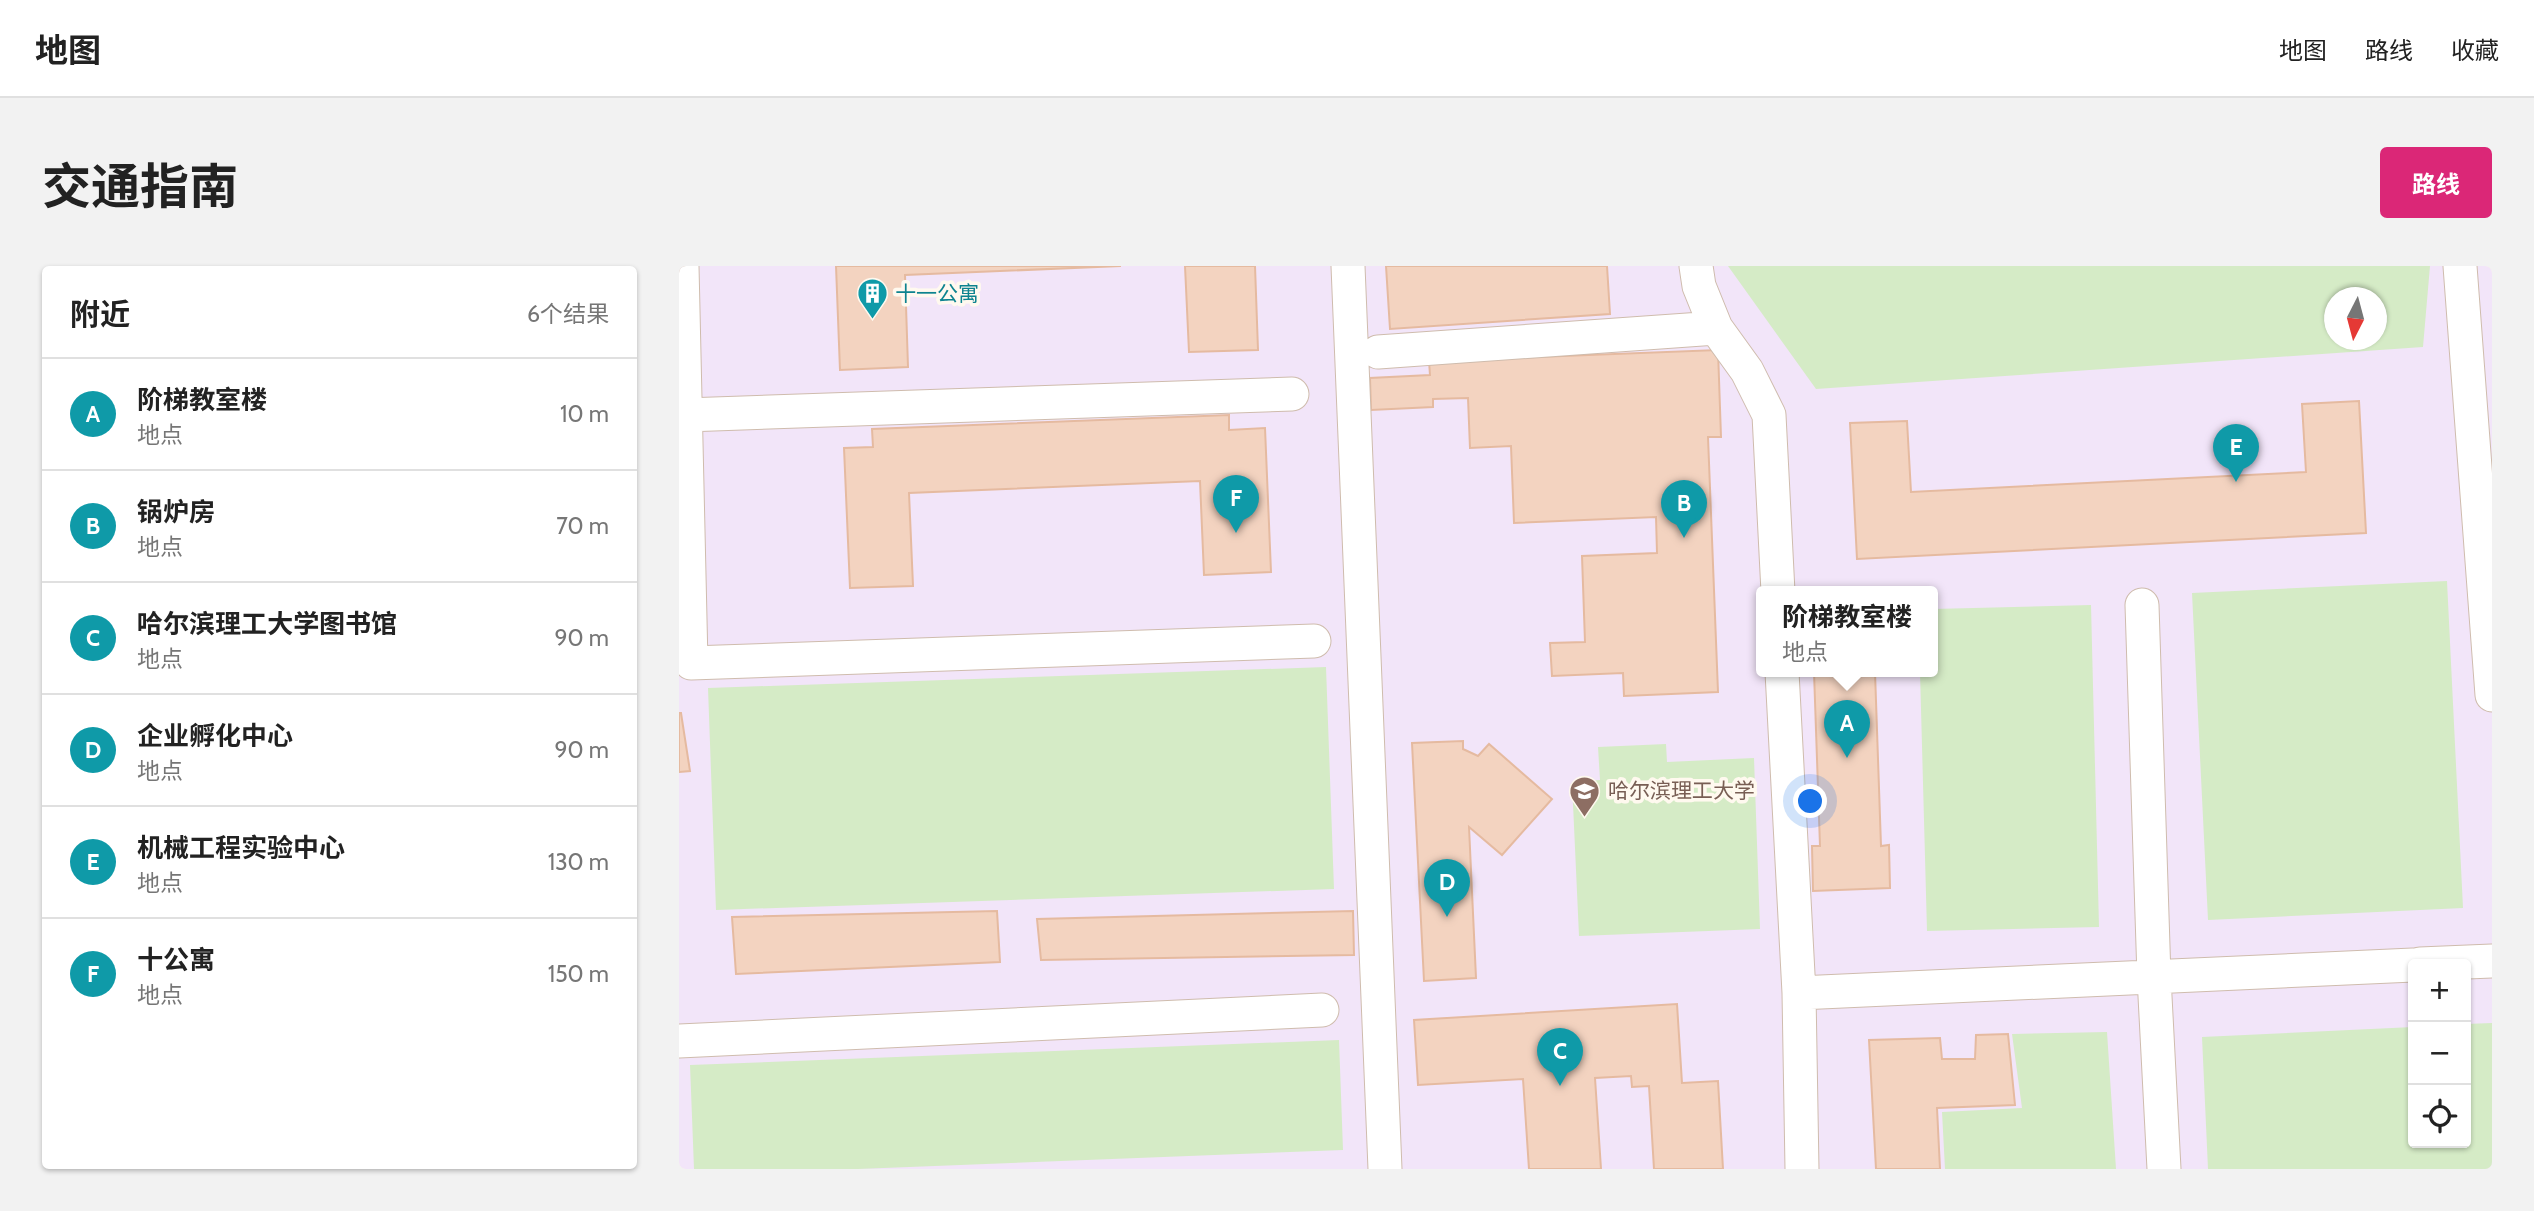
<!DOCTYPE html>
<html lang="zh">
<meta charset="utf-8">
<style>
body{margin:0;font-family:Cabin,"Noto Sans SC",sans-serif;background:#f2f2f2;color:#222}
.controls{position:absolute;right:21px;bottom:21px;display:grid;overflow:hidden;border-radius:7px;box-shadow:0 2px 5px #0004}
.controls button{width:63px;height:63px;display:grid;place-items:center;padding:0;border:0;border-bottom:2px solid #e0e0e0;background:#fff;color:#222;font:35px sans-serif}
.compass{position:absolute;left:1645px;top:21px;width:63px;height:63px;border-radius:50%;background:#fff;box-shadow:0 2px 5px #0004;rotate:186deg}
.you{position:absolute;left:1132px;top:536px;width:24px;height:24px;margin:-18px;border:5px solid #fff;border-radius:50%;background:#1a73e8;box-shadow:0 0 0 10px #1a73e833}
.badge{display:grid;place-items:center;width:46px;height:46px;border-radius:50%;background:#db2777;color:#fff;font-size:23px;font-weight:700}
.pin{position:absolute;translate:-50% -58px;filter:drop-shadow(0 2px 4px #0008)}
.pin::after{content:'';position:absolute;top:37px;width:24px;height:21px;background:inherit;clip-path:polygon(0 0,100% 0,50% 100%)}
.popup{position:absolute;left:1077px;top:320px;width:182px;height:91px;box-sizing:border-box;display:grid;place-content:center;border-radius:7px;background:#fff;filter:drop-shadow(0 2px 5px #0005);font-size:23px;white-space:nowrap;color:#767676}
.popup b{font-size:26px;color:#222}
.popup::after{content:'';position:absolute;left:50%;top:100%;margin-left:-14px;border:14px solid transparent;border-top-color:#fff}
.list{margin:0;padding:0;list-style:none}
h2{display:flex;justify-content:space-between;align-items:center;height:91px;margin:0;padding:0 28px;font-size:30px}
h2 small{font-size:23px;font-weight:400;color:#767676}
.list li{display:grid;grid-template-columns:46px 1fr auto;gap:21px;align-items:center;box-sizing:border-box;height:112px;padding:0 28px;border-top:2px solid #e0e0e0}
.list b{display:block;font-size:26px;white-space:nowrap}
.list p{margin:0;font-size:23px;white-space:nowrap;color:#767676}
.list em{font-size:23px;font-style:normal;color:#767676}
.icon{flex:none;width:38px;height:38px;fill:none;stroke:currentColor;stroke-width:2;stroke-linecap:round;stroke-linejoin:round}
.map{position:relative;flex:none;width:1813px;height:903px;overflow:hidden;border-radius:7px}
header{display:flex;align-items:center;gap:42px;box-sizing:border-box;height:98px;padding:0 35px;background:#fff;border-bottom:2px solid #e0e0e0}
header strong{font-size:33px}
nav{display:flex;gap:38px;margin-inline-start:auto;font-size:24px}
.intro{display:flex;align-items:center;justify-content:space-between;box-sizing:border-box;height:168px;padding:0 42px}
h1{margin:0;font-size:49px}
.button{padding:18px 32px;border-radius:7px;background:#db2777;color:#fff;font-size:24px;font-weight:700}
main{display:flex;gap:42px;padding:0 42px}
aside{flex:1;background:#fff;border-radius:7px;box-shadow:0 2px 5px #0004}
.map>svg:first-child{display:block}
</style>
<header>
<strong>地图</strong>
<nav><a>地图</a><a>路线</a><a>收藏</a></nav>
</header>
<div class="intro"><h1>交通指南</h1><a class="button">路线</a></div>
<main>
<aside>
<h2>附近<small>6个结果</small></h2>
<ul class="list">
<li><span class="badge" style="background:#0f9aa8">A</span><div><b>阶梯教室楼</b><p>地点</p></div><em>10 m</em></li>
<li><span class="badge" style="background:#0f9aa8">B</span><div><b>锅炉房</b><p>地点</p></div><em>70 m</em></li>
<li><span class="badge" style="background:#0f9aa8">C</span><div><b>哈尔滨理工大学图书馆</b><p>地点</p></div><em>90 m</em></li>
<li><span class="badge" style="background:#0f9aa8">D</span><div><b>企业孵化中心</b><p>地点</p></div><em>90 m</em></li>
<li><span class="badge" style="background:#0f9aa8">E</span><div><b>机械工程实验中心</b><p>地点</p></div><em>130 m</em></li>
<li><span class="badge" style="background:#0f9aa8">F</span><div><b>十公寓</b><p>地点</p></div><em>150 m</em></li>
</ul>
</aside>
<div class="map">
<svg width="1813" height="903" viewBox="0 0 1813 903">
<rect width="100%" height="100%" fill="#fdf5e8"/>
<path fill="#f2e5f9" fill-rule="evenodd" d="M0,0H1813V903H0ZM1656,32H1698V74H1656ZM1082,326H1254V406H1082ZM1734,698H1787V877H1734Z"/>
<path fill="#d5ebc6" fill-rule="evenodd" d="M1049,0H1751L1744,81L1137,123ZM1656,32H1698V74H1656Z
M1768,315L1784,642L1529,654L1513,327Z
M1412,339L1420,661L1248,665L1241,406H1254V343Z
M647,401L655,623L37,644L29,422Z
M987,478L988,496L1075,492L1081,663L900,670L893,516L921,514L919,481Z
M1813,757V903H1529L1523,771L1734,761V877H1787V758Z
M1428,766L1437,903H1266L1263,846L1343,842L1333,768Z
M660,774L664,884L179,903H15L11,799Z"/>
<path fill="#f3d3c0" stroke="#e5baa0" stroke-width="2" d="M157,0H442L226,9L229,101L161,104Z
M506,0H576L579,84L510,86Z
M707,0H928L931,48L711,63Z
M1039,84L1042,171H1029L1039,426L945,430L944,407L873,410L871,377L906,376L903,290L978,287L977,251L835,257L832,180L791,182L789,132L754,133V141L692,144L691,112L751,109L750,95Z
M1680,135L1687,267L1178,293L1171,157L1228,155L1232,226L1627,206L1623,138Z
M550,149V164L586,162L592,306L525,309L521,215L230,227L234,320L171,322L165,182L194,181L193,163Z
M1135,406H1196L1202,580L1210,579L1211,622L1134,625L1133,580H1141Z
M0,447H2L11,505L0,506Z
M784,475V483L799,490L810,478L873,533L823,589L790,561L797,712L745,715L733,477Z
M318,645L321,696L57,708L53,651Z
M674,645L675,689L362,694L358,653Z
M998,738L1003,817L1039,815L1044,903H975L970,820L953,821L952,810L916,812L922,903H850L844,813L739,819L735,754Z
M1329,768L1336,839L1258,842L1261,903H1197L1190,774L1261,772L1263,793H1296L1297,769Z"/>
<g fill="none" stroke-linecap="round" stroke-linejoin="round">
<defs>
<path id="minor" d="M3,0L12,397L635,375
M669,0L706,903
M1017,0L1020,20L1037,62L1068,105L1090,149L1099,326
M1781,0L1813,429
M699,86L1037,62
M6,149L613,128
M1463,339L1475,711L1485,903
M1103,406L1120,727L1123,903
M1741,698L1813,695
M1120,727L1734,699
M0,775L643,744"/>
</defs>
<use href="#minor" stroke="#cfbcad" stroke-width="35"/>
<use href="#minor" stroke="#fff" stroke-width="33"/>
</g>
<defs>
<symbol id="building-pin" viewBox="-11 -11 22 30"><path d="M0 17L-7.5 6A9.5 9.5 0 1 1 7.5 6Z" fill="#0f9aa8" stroke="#fff9ef"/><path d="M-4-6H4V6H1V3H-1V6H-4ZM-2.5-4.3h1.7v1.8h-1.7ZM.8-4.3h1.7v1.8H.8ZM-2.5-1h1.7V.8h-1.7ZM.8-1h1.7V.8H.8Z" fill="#fff"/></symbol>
<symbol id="university-pin" viewBox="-11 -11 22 30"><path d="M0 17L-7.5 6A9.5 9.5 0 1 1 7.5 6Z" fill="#8d6e63" stroke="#fff9ef"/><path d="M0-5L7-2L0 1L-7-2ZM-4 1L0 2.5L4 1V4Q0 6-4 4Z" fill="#fff"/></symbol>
</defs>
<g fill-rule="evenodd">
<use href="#building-pin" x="176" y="10" width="35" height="47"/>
<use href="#university-pin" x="888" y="508" width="35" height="47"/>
</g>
<g text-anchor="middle" stroke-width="7" stroke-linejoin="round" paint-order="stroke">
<g font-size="21" fill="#0d838f" stroke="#fff9ef" text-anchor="start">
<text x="216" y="35">十一公寓</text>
</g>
<g font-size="21" fill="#785e54" stroke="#fff9ef" text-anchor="start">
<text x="929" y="532">哈尔滨理工大学</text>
</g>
</g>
</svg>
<div class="controls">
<button>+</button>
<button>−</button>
<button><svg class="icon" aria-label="locate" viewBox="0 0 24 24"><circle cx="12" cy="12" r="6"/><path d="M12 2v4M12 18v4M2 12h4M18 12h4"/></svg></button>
</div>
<svg class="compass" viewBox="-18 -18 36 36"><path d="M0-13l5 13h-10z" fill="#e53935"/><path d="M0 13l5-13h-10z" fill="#767676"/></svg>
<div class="you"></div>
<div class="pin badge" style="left:1168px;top:492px;background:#0f9aa8">A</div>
<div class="popup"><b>阶梯教室楼</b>地点</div>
<div class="pin badge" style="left:1005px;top:272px;background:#0f9aa8">B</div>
<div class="pin badge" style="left:881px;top:820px;background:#0f9aa8">C</div>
<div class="pin badge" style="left:768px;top:651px;background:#0f9aa8">D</div>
<div class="pin badge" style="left:1557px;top:216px;background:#0f9aa8">E</div>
<div class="pin badge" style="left:557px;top:267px;background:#0f9aa8">F</div>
</div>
</main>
